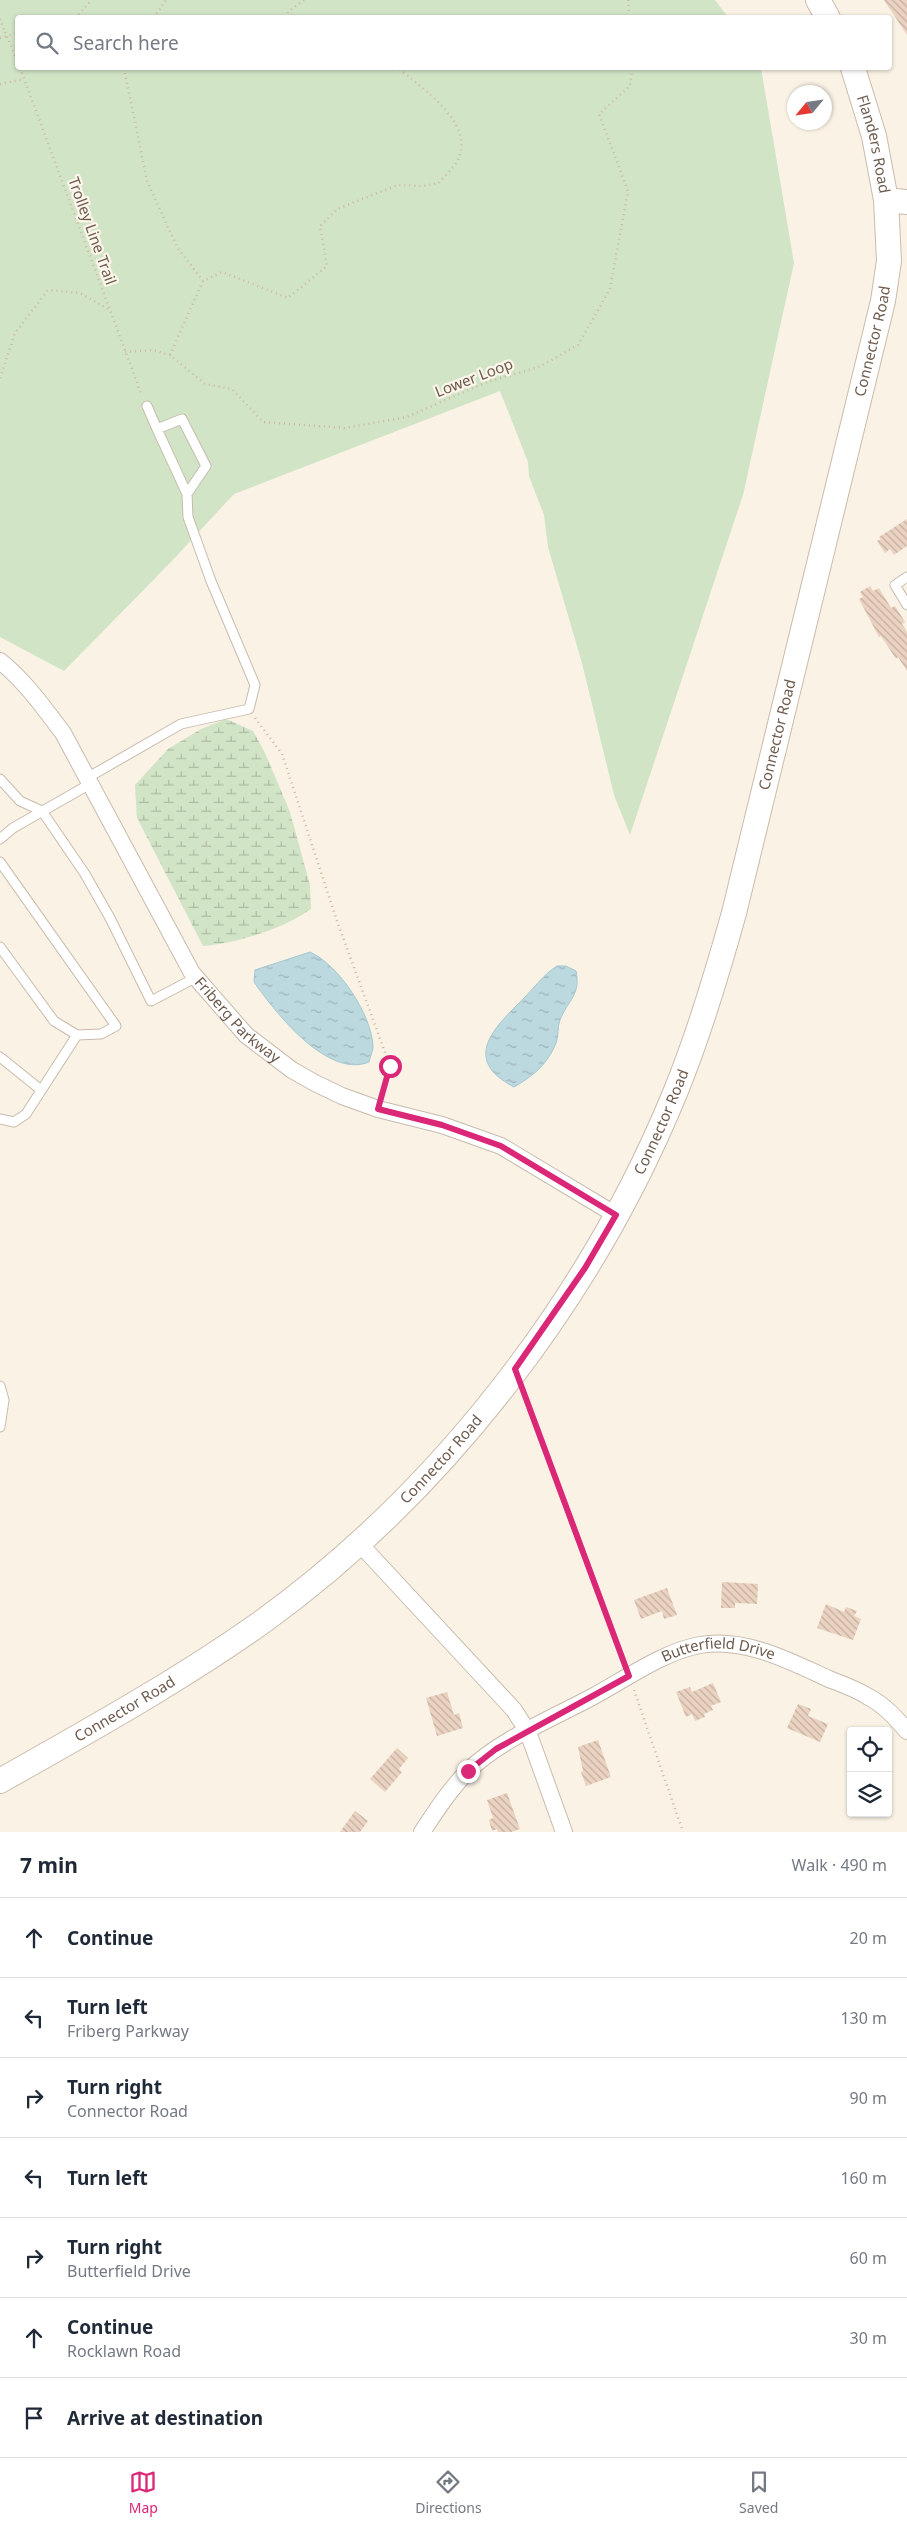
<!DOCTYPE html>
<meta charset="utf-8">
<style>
body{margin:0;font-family:"Noto Sans",sans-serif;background:#f2f2f3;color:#1f2937}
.controls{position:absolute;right:15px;bottom:15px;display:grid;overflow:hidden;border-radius:5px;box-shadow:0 1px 4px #0004}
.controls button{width:45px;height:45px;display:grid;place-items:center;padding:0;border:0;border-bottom:1px solid #e0e1e3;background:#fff;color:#1f2937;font:25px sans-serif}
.compass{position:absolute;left:787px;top:85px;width:45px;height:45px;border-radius:50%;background:#fff;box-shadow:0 1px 4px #0004;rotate:241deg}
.stop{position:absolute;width:15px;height:15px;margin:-11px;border:4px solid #db2777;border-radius:50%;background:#fff}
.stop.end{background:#db2777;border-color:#fff;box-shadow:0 1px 5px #0008}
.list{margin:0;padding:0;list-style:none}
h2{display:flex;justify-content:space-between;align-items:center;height:65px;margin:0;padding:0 20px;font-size:21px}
h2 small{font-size:16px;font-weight:400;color:#747a83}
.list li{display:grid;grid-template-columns:32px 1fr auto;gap:15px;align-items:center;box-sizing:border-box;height:80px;padding:0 20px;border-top:1px solid #e0e1e3}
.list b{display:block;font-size:19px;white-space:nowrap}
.list p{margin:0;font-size:16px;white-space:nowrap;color:#747a83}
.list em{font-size:16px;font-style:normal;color:#747a83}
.icon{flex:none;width:28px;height:28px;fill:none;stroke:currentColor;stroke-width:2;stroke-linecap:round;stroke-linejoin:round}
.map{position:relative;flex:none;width:907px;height:1832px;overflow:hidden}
.search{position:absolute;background:#fff;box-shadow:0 1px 4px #0004;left:15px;right:15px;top:15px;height:55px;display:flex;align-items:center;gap:12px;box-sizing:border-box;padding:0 18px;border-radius:5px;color:#747a83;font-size:19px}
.sheet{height:625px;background:#fff}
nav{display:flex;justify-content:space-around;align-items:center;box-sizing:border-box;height:70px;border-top:1px solid #e0e1e3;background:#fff;font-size:14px;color:#747a83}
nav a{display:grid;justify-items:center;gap:2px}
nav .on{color:#db2777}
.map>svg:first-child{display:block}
</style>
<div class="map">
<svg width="907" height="1832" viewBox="0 0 907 1832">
<defs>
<pattern id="wetland-marsh" width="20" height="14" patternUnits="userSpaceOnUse" patternTransform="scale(1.25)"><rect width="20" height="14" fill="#d1e4c6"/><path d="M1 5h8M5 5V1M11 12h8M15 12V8" fill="none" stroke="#aebca3"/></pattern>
<pattern id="water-ripples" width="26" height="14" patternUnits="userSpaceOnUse" patternTransform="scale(1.25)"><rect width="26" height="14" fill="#bdd9e0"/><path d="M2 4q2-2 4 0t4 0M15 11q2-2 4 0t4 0" fill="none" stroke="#9eb3b8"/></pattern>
<pattern id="building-back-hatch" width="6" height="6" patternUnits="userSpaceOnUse" patternTransform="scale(1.25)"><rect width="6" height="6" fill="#ebd3c1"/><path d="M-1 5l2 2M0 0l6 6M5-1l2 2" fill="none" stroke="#c3ae9f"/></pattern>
</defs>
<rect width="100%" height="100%" fill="#f9f2e5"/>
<path fill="url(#wetland-marsh)" d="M226,719L253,731L265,753L290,812L310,885L311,909C283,929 237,943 203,946L137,818L135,785L168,749L201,729Z"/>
<path fill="#d1e4c6" d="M0,0H715L728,17L18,18V68H761L794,263L743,495L630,835L614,795L582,663L548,547L544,515L529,476L528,462L500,391L234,494L169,564L64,671L0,637Z"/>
<path fill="url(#water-ripples)" stroke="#a4c7d0" d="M310,952C339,965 372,1015 373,1047C373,1051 370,1057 369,1062C327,1079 275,1012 254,982L255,970Z
M557,966H566L576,971C581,995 568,1000 560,1020C557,1027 559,1036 556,1043C548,1064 532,1077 514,1087C460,1059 495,1027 524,998C535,987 543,975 557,966Z"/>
<path fill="url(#building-back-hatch)" d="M884,0H907V35Z
M907,519V546L894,555L890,549L885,553L877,541L881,539L879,537Z
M870,586L873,591L879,588L891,608L895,606L905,622L902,624L907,632V671L898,657L896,659L881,636L879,637L859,599L863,597L860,592Z
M722,1582L758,1584L757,1604L735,1603V1608H721Z
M667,1588L677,1615L664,1619L662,1611L641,1619L634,1600Z
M826,1604L844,1612L846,1607L857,1611L854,1616L861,1619L853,1640L817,1628Z
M713,1683L721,1702L711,1706L713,1710L704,1714L705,1717L695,1721L692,1714L686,1717L676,1692L690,1687L692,1692Z
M447,1692L454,1715L459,1713L463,1728L437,1736L426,1698Z
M798,1704L811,1709L808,1716L828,1724L820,1742L787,1728Z
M598,1740L611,1777L586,1786L581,1772L583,1771L578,1747Z
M397,1748L408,1758L399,1769L402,1772L385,1792L370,1779Z
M507,1793L520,1829L511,1832H498L497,1829L492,1831L489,1820L493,1818L487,1800Z
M355,1811L368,1821L360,1832H340Z"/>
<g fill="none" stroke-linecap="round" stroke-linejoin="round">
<defs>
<path id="lane" d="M147,406L157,429
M907,577L895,585L907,605
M87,778L181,724L249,709L255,685L211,581L188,517L187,494L157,429L182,419L206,466L187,494
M0,779L20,801L42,811L85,874L110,918L151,1001L195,978
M0,839L13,828L90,784
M0,862L116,1026L101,1034L77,1035L26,1114L14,1122L0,1119
M0,947L54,1021L77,1035
M0,1057L41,1090
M0,1386L4,1400L0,1427"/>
<g id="street">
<path id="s1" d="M0,661C25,681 44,708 63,733L192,973L246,1035L292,1070L315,1083L342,1096L378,1109L442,1125L501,1146L616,1215"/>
<path d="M359,1543L514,1710L528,1732L564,1832"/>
<path id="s2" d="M422,1832C436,1811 450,1789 468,1771C499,1740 555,1717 594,1696C625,1679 665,1651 700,1645C744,1637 790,1661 829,1679C842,1684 856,1689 867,1696C883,1704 895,1717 907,1731"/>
</g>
<g id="secondary">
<path d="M818,0L828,18"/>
<path id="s3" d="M853,68L874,136L886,200L907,202"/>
<path id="s4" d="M0,1781C88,1731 179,1681 262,1622C442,1492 591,1298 675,1093C699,1035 717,974 734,913L883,301L889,261L886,200"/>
</g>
</defs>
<use href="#lane" stroke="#c8bbad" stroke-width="11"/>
<use href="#street" stroke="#c8bbad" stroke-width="18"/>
<use href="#secondary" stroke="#cbbbac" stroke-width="26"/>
<path stroke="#cfb7a4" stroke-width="2.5" stroke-dasharray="1 4" stroke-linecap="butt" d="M628,0L629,18
M75,18L92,0
M154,18L166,0
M289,18L288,12L304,0
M0,19L5,32
M0,38L18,33
M9,41L18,62
M20,68L142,396
M124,68L147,181L177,247L203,281
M0,84L24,79
M125,352L153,350L170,355L205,384L232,389L263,422L345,428L407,417L487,382L539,367L578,345L610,289L628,191L599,114L630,86L632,68
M170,355L203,281L222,272L288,298L327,266L320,226L337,209L398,185L423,186L439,183C445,175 458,164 460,155C471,120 420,87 398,68
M0,378L15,333L48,290L80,293L108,309
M255,718L282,754L337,921L390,1066L382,1095
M523,1392L624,1663
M634,1690L683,1832"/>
<use href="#lane" stroke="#fff" stroke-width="9"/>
<use href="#street" stroke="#fff" stroke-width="16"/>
<use href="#secondary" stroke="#fff" stroke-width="24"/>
<path stroke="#cfb7a4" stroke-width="2.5" stroke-dasharray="1 4" stroke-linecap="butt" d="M5,32L9,41"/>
</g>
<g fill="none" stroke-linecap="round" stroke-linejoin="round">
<path stroke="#db2777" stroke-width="6" d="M390,1066L378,1109L442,1125L501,1146L616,1215L585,1268L515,1369L629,1676L496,1749L468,1771"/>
</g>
<g text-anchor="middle" stroke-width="4.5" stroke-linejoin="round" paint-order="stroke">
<g font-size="15" fill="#6e5b4e" stroke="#fcf6eb">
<text dy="5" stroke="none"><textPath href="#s3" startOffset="79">Flanders Road</textPath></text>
<text transform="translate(92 231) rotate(70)" y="5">Trolley Line Trail</text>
<text dy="5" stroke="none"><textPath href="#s4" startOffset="1764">Connector Road</textPath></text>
<text transform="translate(474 378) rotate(-21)" y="5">Lower Loop</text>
<text dy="5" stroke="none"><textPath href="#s4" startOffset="1359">Connector Road</textPath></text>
<text dy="5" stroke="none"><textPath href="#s1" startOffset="434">Friberg Parkway</textPath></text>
<text dy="5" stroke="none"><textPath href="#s4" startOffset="954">Connector Road</textPath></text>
<text dy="5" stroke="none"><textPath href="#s4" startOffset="549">Connector Road</textPath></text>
<text dy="5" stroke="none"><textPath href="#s2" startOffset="360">Butterfield Drive</textPath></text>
<text dy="5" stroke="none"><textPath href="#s4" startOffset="144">Connector Road</textPath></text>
</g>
</g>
</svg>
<div class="controls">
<button><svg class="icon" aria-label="locate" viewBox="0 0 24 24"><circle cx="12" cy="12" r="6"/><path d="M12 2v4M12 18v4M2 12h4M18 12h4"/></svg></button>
<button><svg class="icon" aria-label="layers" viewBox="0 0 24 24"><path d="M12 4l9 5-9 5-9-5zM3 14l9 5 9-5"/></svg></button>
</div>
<svg class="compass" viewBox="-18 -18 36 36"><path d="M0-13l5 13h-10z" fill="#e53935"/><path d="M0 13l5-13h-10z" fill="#747a83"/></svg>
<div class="stop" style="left:390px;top:1066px"></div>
<div class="stop end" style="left:468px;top:1771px"></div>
<div class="search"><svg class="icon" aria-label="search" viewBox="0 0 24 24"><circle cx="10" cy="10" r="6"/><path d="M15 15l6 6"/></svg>Search here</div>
</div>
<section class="sheet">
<h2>7 min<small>Walk · 490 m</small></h2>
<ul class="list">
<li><svg class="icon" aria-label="ahead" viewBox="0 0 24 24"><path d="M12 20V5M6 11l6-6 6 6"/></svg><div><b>Continue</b></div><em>20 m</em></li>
<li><svg class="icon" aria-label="left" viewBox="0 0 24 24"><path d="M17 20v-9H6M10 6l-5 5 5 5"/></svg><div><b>Turn left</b><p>Friberg Parkway</p></div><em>130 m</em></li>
<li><svg class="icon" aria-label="right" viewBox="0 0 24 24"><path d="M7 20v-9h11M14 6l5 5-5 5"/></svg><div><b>Turn right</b><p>Connector Road</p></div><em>90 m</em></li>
<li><svg class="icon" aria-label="left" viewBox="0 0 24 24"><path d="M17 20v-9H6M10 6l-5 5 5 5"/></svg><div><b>Turn left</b></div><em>160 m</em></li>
<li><svg class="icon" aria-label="right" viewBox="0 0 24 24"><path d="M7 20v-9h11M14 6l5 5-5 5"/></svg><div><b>Turn right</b><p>Butterfield Drive</p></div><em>60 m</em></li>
<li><svg class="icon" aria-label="ahead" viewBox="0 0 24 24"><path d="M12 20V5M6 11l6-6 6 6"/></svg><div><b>Continue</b><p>Rocklawn Road</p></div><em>30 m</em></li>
<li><svg class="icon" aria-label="arrive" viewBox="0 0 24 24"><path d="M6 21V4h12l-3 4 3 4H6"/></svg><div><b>Arrive at destination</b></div></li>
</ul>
</section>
<nav>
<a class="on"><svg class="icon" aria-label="map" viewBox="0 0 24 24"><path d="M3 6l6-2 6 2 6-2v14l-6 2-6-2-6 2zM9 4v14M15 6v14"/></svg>Map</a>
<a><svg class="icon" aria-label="directions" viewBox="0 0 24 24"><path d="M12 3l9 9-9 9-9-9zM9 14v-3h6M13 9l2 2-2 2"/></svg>Directions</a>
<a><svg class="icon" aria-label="saved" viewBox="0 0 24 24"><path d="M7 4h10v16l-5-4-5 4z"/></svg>Saved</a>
</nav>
